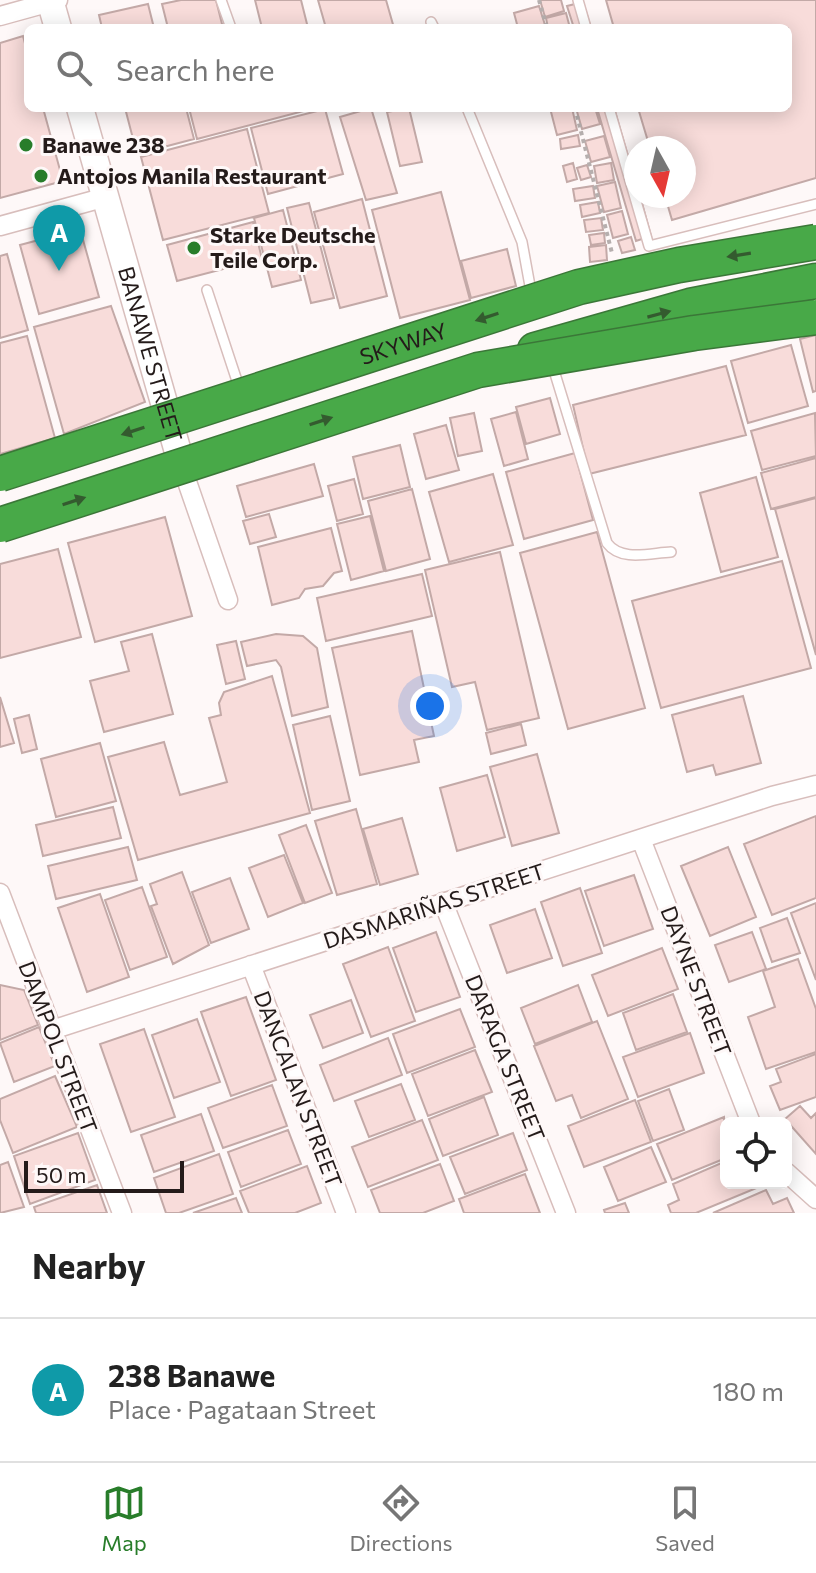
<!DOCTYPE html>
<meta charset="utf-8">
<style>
body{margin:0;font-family:Commissioner,sans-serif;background:#f2f2f2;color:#222}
.controls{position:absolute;right:24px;bottom:24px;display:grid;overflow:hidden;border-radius:12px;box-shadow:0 4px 20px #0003}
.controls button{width:72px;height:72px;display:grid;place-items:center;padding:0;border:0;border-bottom:2px solid #e0e0e0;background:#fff;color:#222;font:40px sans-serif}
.compass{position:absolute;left:624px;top:136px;width:72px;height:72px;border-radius:50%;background:#fff;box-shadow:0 4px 20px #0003;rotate:172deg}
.scale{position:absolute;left:24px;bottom:20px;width:160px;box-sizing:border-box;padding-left:8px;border:4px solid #241b1a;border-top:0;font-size:22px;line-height:28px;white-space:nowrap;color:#241b1a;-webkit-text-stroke:6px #fef8f8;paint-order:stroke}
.you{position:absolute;left:430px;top:706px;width:28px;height:28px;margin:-20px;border:6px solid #fff;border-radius:50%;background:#1a73e8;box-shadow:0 0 0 12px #1a73e833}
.badge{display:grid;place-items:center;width:52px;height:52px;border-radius:50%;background:#287d2a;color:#fff;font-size:26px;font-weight:700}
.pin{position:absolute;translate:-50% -66px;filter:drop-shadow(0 2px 4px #0008)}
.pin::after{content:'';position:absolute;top:42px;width:28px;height:24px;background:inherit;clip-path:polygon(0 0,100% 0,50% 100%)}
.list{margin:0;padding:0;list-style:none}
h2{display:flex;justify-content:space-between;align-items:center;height:104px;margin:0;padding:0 32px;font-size:34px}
h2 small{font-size:26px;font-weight:400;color:#767676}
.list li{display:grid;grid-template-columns:52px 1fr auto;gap:24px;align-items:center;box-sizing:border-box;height:144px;padding:0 32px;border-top:2px solid #e0e0e0}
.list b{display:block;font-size:30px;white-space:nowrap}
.list p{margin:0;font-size:26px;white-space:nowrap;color:#767676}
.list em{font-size:26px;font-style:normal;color:#767676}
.icon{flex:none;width:44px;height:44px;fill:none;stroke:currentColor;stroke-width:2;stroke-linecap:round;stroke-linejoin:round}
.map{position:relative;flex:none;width:816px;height:1213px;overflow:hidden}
.search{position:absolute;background:#fff;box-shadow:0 4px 20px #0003;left:24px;right:24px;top:24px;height:88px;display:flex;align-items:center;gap:20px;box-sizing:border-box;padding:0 28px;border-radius:12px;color:#767676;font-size:30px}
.sheet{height:248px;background:#fff}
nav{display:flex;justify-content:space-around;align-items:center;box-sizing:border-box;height:112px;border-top:2px solid #e0e0e0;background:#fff;font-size:22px;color:#767676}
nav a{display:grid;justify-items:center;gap:4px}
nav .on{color:#287d2a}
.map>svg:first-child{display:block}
</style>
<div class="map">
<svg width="816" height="1213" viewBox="0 0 816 1213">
<rect width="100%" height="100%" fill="#fef8f8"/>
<path fill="#f8dcda" stroke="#c3a9a7" stroke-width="2" d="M181,0H216L223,28H168L162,4Z
M255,0H301L308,28H262Z
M318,0H386L394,28H326Z
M540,0H561L564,11L545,17Z
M606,0H816V178L672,220L665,196H684V148H650L638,108H788V28H614Z
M583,2L591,28H574L567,6Z
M148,4L154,28H102L99,15Z
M539,6L545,25L518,28L514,13Z
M566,13L570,28H548L546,18Z
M23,36L28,55V108H43L63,181L0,198V43Z
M125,108H186L194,139L137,154Z
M189,108H315L197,139Z
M371,108L397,193L366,200L340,117Z
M409,108L422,162L400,166L387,112Z
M550,108H572L577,130L557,135Z
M576,108H595L600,124L582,129Z
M597,108H614L636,184V196H640L651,236L636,241Z
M325,109L343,174L268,194L251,128Z
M247,129L269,213L163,240L141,157Z
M578,135L580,146L561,149L560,139Z
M604,136L610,157L591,162L585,141Z
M573,163L577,179L567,182L563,166Z
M611,163L614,180L597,183L594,166Z
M587,165L591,177L581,180L577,168Z
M615,182L621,208L604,212L597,186Z
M593,186L595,198L575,201L573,189Z
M441,192L470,300L400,318L372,210Z
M362,199L387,296L340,308L314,212Z
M598,202L600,213L582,217L580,205Z
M309,203L334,298L311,303L287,208Z
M283,210L301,280L272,287L254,218Z
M622,211L628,234L613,238L607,215Z
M601,218L603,230L586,232L584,220Z
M253,222L262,259L177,281L167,245Z
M80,229L99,297L39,314L20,245Z
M604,233L605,243L591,245L589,235Z
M631,237L635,250L622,253L618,241Z
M606,245L607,260L590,262L589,247Z
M507,249L516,286L471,298L461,261Z
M7,254L28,330L0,338V256Z
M111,306L145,402L64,434L34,327Z
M816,335V391L813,392L800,339Z
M27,336L55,438L0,454V343Z
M791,345L808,406L748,423L731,361Z
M726,366L746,435L589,474L573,405Z
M550,398L560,434L526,444L516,407Z
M516,412L528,459L504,466L491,419Z
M474,413L482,451L458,456L450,418Z
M815,413L816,456L762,470L751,431Z
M446,425L459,470L426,479L414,434Z
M400,445L410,487L363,499L353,457Z
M575,453L593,520L524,539L506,472Z
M816,458V497L771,509L761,473Z
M314,464L323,496L246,517L237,486Z
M493,474L513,545L449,562L429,492Z
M756,477L778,557L721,572L700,493Z
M354,479L363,514L337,521L328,486Z
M412,489L430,559L386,571L368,501Z
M816,498V655L775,509Z
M269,514L276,537L250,544L243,521Z
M370,516L384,571L351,580L337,524Z
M165,517L192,616L95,642L68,543Z
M331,528L342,571L334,573L323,586L305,589L299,598L272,605L258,547Z
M597,532L645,708L568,729L520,553Z
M58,549L81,637L0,658V564Z
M500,552L539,718L487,730L475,682L452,687L425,570Z
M782,561L811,668L661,708L632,601Z
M422,574L432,616L326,641L317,598Z
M412,631L434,736L414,740L419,762L360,775L332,648Z
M152,634L173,714L104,732L90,681L129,671L121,642Z
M276,634L303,636L317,648L328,707L292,716L281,667L276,660L247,666L241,642Z
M236,641L245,679L226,684L217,645Z
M272,676L310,813L138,860L108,757L164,742L180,795L227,782L209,718L221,715L219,703L224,692Z
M743,696L761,763L716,775L713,765L687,772L672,715Z
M0,697L14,743L0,747Z
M29,715L37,749L22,753L14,719Z
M330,716L350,801L312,810L293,725Z
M521,724L526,745L491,754L486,733Z
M100,743L116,801L56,817L41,759Z
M537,754L559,833L512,846L490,767Z
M487,775L505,837L457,851L440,788Z
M113,807L121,838L43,856L36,825Z
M356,809L377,884L337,895L315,821Z
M816,816V898L772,915L744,844Z
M402,818L418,874L380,885L363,829Z
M306,825L332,893L305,903L279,835Z
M128,847L137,880L56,899L48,866Z
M728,847L756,917L710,936L681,866Z
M284,855L303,903L268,917L249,868Z
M182,872L209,945L173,964L151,906L157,904L150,884Z
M634,875L653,929L604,946L585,891Z
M230,878L249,929L211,943L192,892Z
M142,887L167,957L130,970L105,900Z
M580,888L602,953L563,966L541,902Z
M100,894L129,977L87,992L58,908Z
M816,903V980L791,913Z
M535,909L552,958L507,973L490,925Z
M787,918L800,953L772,962L760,928Z
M436,932L460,997L416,1012L393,948Z
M752,932L766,969L729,982L715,945Z
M388,947L415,1021L371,1037L343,964Z
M662,948L678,989L608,1016L592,975Z
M798,959L816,1009V1052L766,1069L748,1017L775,1007L763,971Z
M0,985L24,990L38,1025L0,1040Z
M578,985L592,1022L535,1044L521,1008Z
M673,994L687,1032L636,1050L623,1013Z
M246,997L276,1080L231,1096L201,1012Z
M351,1000L363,1033L323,1048L310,1015Z
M460,1009L475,1047L407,1073L393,1034Z
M197,1019L220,1082L174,1098L152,1035Z
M597,1021L628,1099L581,1118L572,1095L556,1101L534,1046Z
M39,1027L55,1066L14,1082L0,1043Z
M144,1029L175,1117L131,1132L100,1044Z
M690,1033L704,1073L638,1097L623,1057Z
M388,1038L402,1075L334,1101L320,1065Z
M475,1050L492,1092L428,1116L412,1074Z
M816,1054V1097L780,1110L770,1086L781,1082L776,1069Z
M55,1076L77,1127L13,1153L0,1120V1099Z
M401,1084L415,1120L369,1137L355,1101Z
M272,1085L287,1126L223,1148L208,1108Z
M669,1089L684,1130L653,1141L638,1101Z
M484,1097L498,1135L443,1156L429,1119Z
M635,1100L651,1142L584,1167L568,1126Z
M800,1106L811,1118L816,1113V1154L785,1119Z
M201,1114L214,1151L154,1172L141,1135Z
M724,1117L726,1158L672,1180L657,1144Z
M422,1120L438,1160L368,1187L352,1147Z
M288,1130L301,1164L241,1187L228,1152Z
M78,1133L95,1180L30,1204L14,1156Z
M513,1133L527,1170L465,1194L450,1157Z
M651,1147L666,1182L618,1201L604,1167Z
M219,1154L233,1194L179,1213H166L154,1178Z
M726,1161V1183L766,1184L696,1213H671L668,1205L679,1200L673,1184Z
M8,1162L24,1207L0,1213V1165Z
M440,1164L454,1201L423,1213H380L371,1190Z
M307,1166L321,1203L295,1213H249L240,1191Z
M525,1174L540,1213H464L459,1199Z
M97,1185L107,1213H36L34,1207Z
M766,1190L773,1204L787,1198L794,1213H713Z
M236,1198L242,1213H193Z
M625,1203L629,1213H605L604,1210Z"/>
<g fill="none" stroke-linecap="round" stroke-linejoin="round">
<defs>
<path id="lane" d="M221,0L231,28
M578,0L586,28
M431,22L434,28
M467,108L522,242L532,297
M609,108L649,246L816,204
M207,290L240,390
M552,364L607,543C621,562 650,553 671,552"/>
<path id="street" d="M0,16L58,0
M0,226L106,197
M184,473L228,600
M641,839L751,1123
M0,893L122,1213
M443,902L566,1213
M251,965L346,1213
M52,1030L772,796L816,785
M786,1172L816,1199"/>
<g id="secondary">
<path d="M50,0L58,28"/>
<path id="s1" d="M80,108L184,473"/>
</g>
<path id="highway" d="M535,350L690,306L816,281"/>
</defs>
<use href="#lane" stroke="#d8bebc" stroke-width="12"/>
<use href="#street" stroke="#d8bebc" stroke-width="21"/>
<use href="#secondary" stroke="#d8bebc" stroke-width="29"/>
<use href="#highway" stroke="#3b7738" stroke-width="37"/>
<path stroke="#b6afae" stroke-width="4" stroke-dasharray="4 4" stroke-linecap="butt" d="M539,0L547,28
M575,108L612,253"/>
<use href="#lane" stroke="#fff" stroke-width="9"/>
<use href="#street" stroke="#fff" stroke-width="18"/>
<use href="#secondary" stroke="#fff" stroke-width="26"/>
<use href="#highway" stroke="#48a948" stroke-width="34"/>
<defs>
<g id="highway-bridge">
<path id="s2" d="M0,474L579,287L679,265L816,242"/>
<path d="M0,525L478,370L694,333L816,317"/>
</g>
</defs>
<use href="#highway-bridge" stroke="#3b7738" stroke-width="37" stroke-linecap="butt"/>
<use href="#highway-bridge" stroke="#48a948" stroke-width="34"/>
</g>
<defs><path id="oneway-solid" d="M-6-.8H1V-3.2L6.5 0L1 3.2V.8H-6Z" transform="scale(2)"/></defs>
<g fill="#345b2f">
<use href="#oneway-solid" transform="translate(739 255) rotate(171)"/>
<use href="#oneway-solid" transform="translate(659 314) rotate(-15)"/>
<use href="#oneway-solid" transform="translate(487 317) rotate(162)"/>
<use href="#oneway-solid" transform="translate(321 421) rotate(-18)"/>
<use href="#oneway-solid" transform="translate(133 431) rotate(162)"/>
<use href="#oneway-solid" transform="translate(74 501) rotate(-18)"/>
</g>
<g fill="#287d2a" stroke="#fef8f8" stroke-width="3">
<circle cx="26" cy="145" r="8"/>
<circle cx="41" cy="176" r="8"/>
<circle cx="194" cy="248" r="8"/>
</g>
<g text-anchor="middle" stroke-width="6" stroke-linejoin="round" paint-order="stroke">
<g font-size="22" font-weight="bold" fill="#241b1a" stroke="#fef8f8" text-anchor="start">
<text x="42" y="153">Banawe 238</text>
<text x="57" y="184">Antojos Manila Restaurant</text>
<text x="210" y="243">Starke Deutsche<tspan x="210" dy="25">Teile Corp.</tspan></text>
</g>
<g font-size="22" fill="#241b1a" stroke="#fef8f8">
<text dy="8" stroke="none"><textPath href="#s2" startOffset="424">SKYWAY</textPath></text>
<text dy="8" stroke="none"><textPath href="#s1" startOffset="256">BANAWE STREET</textPath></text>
<text transform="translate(434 906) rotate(-18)" y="8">DASMARIÑAS STREET</text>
<text transform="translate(696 981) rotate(69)" y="8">DAYNE STREET</text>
<text transform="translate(58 1047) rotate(69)" y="8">DAMPOL STREET</text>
<text transform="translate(505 1058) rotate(68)" y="8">DARAGA STREET</text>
<text transform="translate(298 1089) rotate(69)" y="8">DANCALAN STREET</text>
</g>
</g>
</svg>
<div class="controls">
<button><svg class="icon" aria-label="locate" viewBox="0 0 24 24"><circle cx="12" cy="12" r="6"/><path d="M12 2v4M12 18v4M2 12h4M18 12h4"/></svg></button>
</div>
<svg class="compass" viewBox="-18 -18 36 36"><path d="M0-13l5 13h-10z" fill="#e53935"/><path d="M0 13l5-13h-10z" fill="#767676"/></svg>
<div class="scale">50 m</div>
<div class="you"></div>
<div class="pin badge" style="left:59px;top:271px;background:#0f9aa8">A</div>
<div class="search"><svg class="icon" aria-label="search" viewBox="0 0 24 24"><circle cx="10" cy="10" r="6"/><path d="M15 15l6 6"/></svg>Search here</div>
</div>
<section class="sheet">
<h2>Nearby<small></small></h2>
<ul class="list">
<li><span class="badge" style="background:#0f9aa8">A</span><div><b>238 Banawe</b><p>Place · Pagataan Street</p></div><em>180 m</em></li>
</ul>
</section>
<nav>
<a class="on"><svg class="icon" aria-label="map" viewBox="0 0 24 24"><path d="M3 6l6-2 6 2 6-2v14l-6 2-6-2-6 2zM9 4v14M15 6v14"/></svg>Map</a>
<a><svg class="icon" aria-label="directions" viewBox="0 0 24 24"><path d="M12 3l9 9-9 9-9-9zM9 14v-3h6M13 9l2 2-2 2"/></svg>Directions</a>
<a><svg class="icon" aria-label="saved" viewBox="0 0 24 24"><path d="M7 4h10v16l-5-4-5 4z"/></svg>Saved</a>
</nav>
